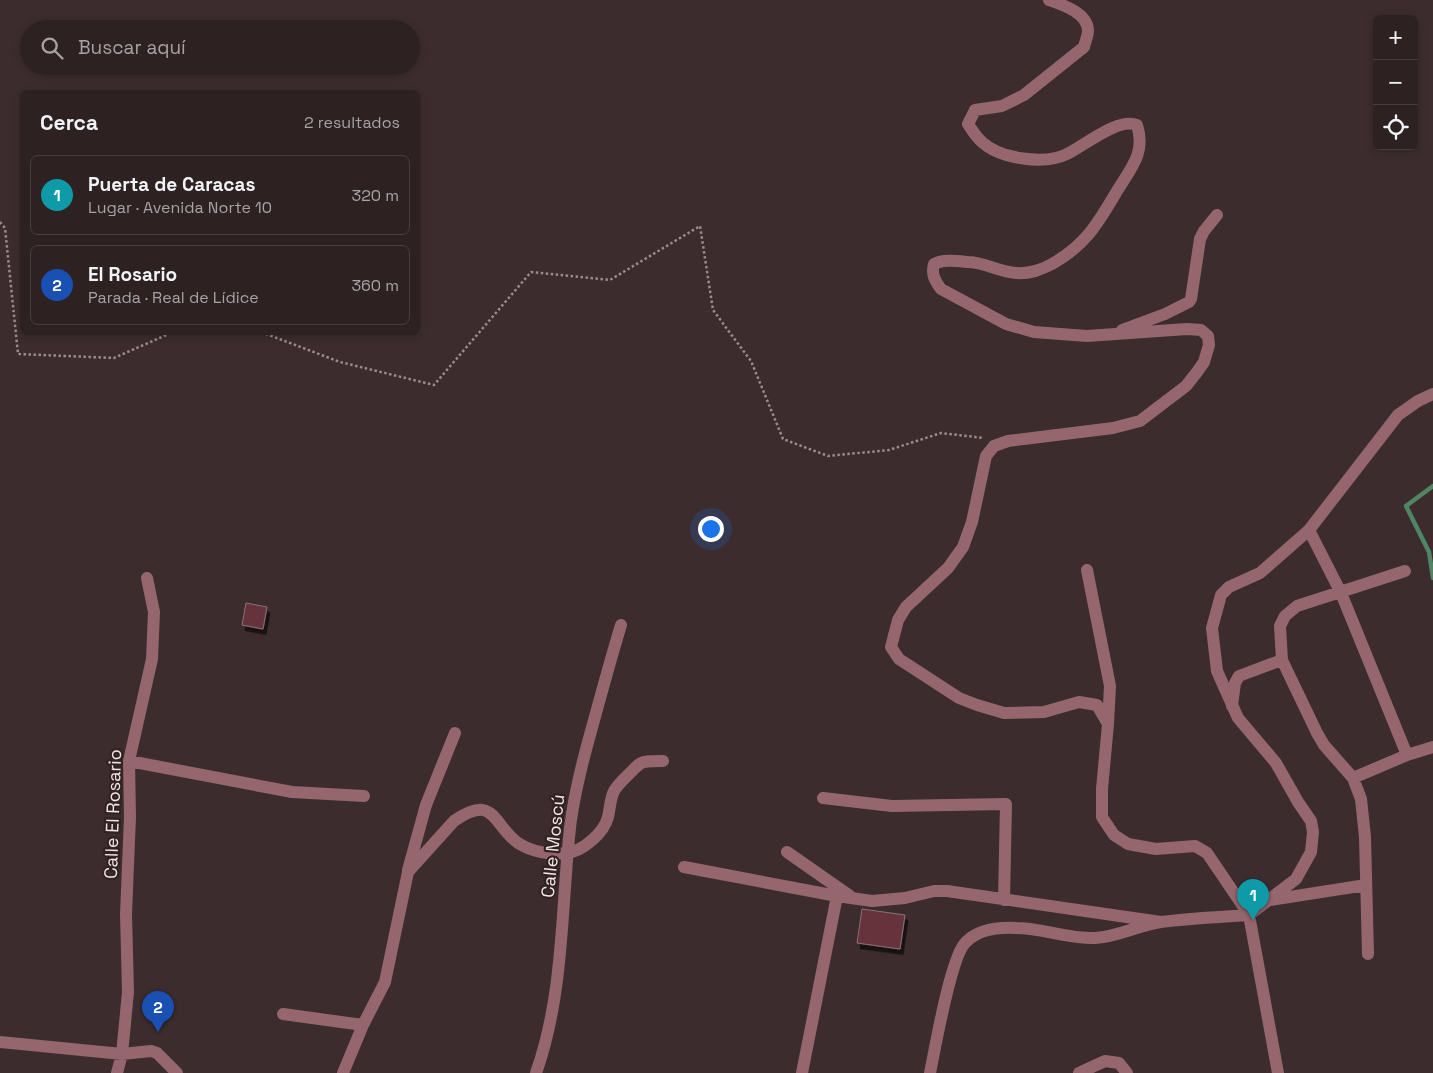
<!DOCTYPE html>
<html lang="es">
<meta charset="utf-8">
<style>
body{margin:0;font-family:"Space Grotesk",sans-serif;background:#392e2f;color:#f1f3f6}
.controls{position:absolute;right:15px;top:15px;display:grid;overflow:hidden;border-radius:8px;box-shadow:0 2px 8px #0003}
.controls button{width:45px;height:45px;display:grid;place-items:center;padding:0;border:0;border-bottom:1px solid #483e40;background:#2d2122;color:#f1f3f6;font:25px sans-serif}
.you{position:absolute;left:710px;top:528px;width:18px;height:18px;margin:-12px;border:4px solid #fff;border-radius:50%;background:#1a73e8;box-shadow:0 0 0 8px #1a73e833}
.badge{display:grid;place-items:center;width:32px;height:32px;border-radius:50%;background:#28d885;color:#fff;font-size:16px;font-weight:700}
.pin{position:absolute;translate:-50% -41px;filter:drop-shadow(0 1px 2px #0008)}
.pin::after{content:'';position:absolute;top:26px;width:18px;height:15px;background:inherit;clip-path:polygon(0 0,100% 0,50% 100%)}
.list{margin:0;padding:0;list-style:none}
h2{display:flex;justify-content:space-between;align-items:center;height:65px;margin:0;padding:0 20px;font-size:21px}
h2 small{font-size:16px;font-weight:400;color:#a7a3a5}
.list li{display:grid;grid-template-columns:32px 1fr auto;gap:15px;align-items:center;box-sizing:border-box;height:80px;margin:0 10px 10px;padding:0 10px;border:1px solid #483e40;border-radius:8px}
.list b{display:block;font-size:19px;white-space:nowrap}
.list p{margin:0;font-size:16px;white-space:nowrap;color:#a7a3a5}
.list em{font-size:16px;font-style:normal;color:#a7a3a5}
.icon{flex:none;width:28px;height:28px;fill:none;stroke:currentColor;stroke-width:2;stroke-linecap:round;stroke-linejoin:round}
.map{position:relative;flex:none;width:1433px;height:1073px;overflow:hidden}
.search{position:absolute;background:#2d2122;box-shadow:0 2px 8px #0003;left:20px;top:20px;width:400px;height:55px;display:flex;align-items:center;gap:12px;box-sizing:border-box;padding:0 18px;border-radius:28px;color:#a7a3a5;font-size:19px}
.panel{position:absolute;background:#2d2122;box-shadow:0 2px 8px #0003;left:20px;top:90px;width:400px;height:245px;border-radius:8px}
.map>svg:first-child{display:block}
</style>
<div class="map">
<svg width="1433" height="1073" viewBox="0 0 1433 1073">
<defs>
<filter id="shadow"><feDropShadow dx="3" dy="5.5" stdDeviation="0" flood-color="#0009"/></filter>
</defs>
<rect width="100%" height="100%" fill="#3c2c2e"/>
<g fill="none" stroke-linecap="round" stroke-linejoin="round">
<path stroke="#4f8564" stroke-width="4.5" d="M1433,486L1406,506L1429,552L1433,578"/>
</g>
<path fill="#66313b" stroke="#877376" filter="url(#shadow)" d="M246,603L267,607L263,629L242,625Z
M862,909L905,915L900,949L857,943Z"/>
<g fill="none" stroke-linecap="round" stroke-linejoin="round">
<path stroke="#9a8c8e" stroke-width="2.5" stroke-dasharray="2.5 2.5" stroke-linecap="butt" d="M0,222L5,228L18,354L114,358L173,332
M261,332L340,362L434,385L531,272L610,280L700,226L713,310L751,361L783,439L828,456L889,450L941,433L984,438"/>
<path stroke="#95666d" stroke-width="12" d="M1049,0C1063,5 1088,13 1088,31C1088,36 1085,42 1084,47L1024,95L1002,106L975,110L968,124C972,130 976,137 982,142C1000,159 1045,165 1067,154C1084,146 1118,117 1137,125C1146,153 1131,168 1117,191C1098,223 1086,245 1052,264C1040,270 1030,274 1016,273C999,272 984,262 968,262C957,261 944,259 934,264C931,274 935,281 941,289L1006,324L1034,332L1087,336L1187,329L1201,330L1208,336L1209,345L1204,362L1197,372L1186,386L1140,421L1113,428L1008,441L994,446L986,456L972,522L963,547L948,568L906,607L898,620L891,647L899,659L959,698L977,705L1004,713L1044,712L1079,702L1097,705L1108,724L1102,789V817L1114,835L1128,844L1156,849L1195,846L1207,853L1249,915L1278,1073
M1122,330L1165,314L1189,302L1191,299L1200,239L1204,231L1217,215
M1309,530L1341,593L1407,755
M1087,570L1110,686L1108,724
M1232,706L1235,683L1239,676L1282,660
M129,761L292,792L364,796
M1353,778L1407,755L1433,747
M823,798L892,806L1006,804L1004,900
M787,852L850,896
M684,867L837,896
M408,870L426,805L455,733
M1270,900L1366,885
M1249,915L1296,879L1311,852L1313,832L1311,821L1298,802L1276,763L1238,718L1217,671L1212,628L1221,595L1229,587L1260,573L1309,530L1398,415L1418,401L1433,394
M1368,954L1365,837L1361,799L1353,778L1324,745L1317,733L1282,660L1280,626L1285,616L1297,606L1405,571
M283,1014L363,1025
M0,1042L122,1054L151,1051L157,1053L177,1073
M117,1073L122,1054L128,992L126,914L130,817L129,761L152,659L154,612L147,578
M343,1073L363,1025L385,982L408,872L454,821C495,793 492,824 518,843C532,852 550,855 566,853C582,852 604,833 608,817C610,809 610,799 614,791C618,784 626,777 632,771C635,768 639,763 644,762C650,761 657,761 663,761
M536,1073C564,994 561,910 570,828C574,793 583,759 593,724C602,691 611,658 621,625
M802,1073L837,896L872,901L905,898L934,891H947L1161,922
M930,1073C935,1049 951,955 966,942C979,929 998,927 1016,928C1043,928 1068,939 1095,938C1117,937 1139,925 1161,922C1190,918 1220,917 1249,915
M1079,1073L1105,1061L1119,1063L1127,1073"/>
</g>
<g text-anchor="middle" stroke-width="4.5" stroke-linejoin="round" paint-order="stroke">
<g font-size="18" fill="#f1e6e7" stroke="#322224">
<text transform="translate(113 814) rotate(-88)" y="6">Calle El Rosario</text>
<text transform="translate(553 846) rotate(-84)" y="6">Calle Moscú</text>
</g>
</g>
</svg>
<div class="controls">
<button>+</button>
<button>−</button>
<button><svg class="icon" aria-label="locate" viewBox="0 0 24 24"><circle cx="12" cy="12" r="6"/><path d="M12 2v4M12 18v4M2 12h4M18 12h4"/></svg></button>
</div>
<div class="you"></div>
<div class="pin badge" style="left:1253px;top:920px;background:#0f9aa8">1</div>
<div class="pin badge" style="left:158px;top:1032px;background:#1a4fb4">2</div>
<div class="search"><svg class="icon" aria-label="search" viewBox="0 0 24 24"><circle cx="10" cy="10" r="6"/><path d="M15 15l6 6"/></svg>Buscar aquí</div>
<section class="panel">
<h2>Cerca<small>2 resultados</small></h2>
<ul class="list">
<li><span class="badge" style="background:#0f9aa8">1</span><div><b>Puerta de Caracas</b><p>Lugar · Avenida Norte 10</p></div><em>320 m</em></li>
<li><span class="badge" style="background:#1a4fb4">2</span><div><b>El Rosario</b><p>Parada · Real de Lídice</p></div><em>360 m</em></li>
</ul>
</section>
</div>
